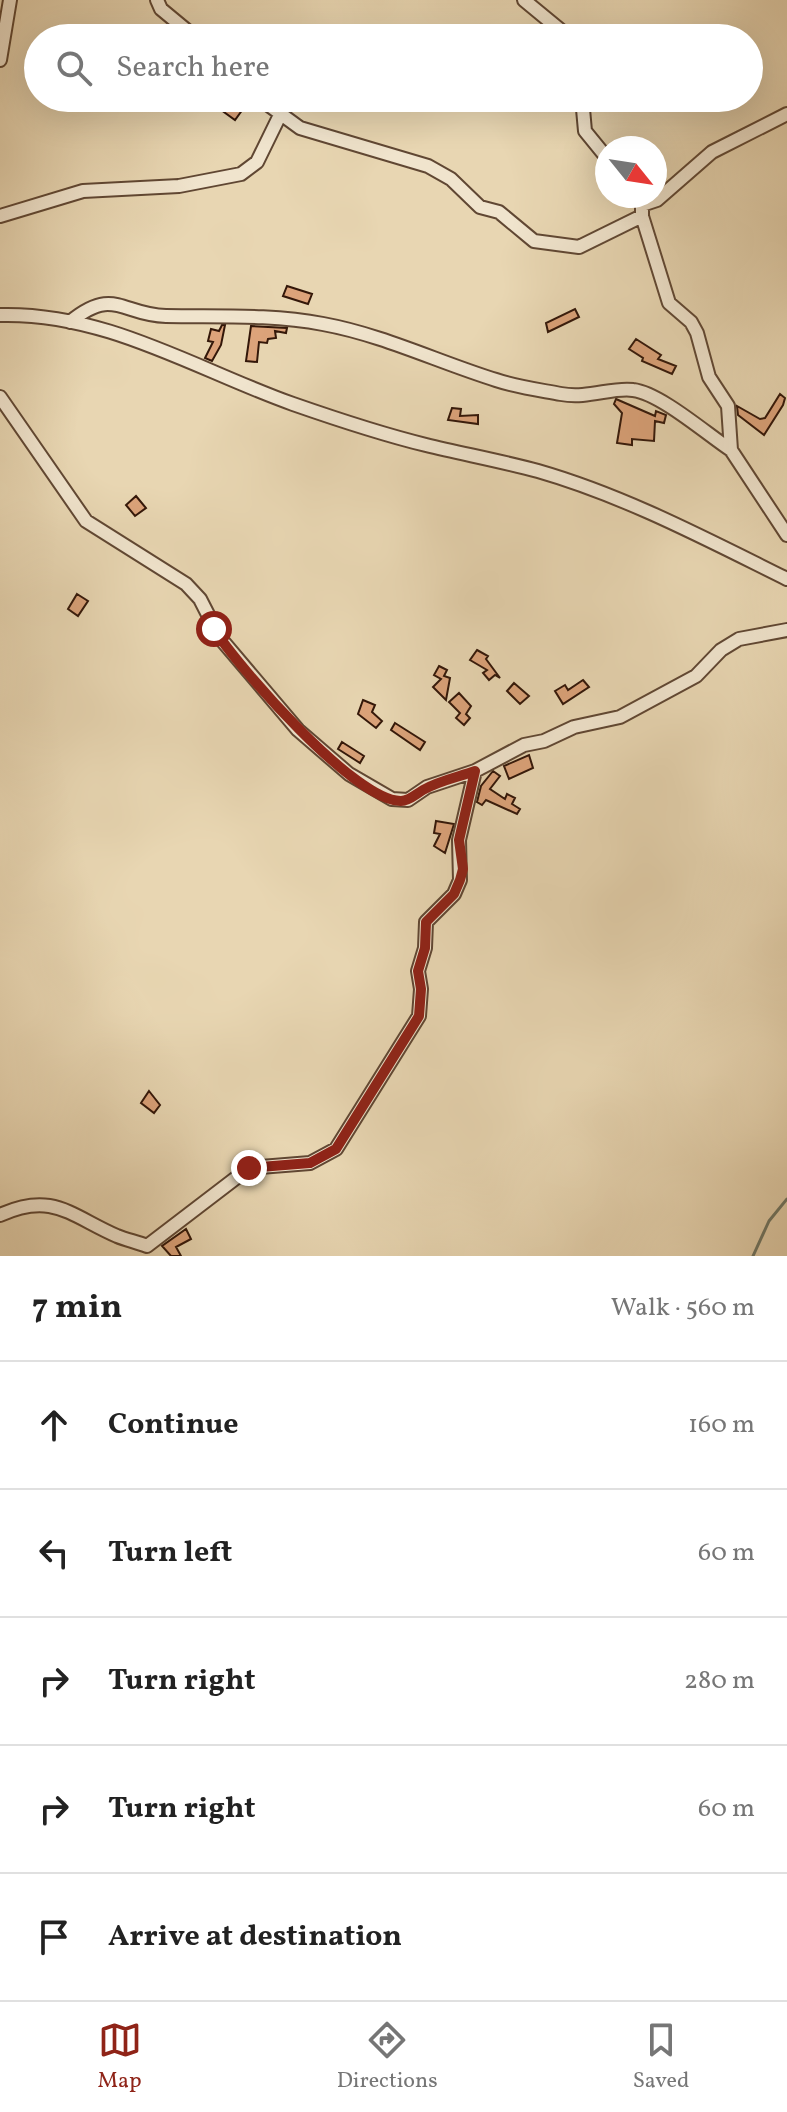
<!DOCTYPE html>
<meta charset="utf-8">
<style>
body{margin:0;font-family:Vollkorn,serif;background:#f2f2f2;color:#222}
.compass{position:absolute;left:595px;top:136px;width:72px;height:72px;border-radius:50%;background:#fff;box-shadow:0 8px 32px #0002;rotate:120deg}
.stop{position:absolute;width:24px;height:24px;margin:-18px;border:6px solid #8f2418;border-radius:50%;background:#fff}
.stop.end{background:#8f2418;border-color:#fff;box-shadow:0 2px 8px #0008}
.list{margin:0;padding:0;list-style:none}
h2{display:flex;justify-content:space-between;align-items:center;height:104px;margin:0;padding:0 32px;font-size:34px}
h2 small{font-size:26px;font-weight:400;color:#767676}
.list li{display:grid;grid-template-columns:52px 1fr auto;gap:24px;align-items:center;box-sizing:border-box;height:128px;padding:0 32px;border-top:2px solid #e0e0e0}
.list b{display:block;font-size:30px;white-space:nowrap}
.list em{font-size:26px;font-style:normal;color:#767676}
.icon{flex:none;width:44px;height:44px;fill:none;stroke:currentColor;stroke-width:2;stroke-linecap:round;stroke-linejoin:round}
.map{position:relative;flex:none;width:787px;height:1256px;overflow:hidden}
.search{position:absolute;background:#fff;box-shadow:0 8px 32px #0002;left:24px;right:24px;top:24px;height:88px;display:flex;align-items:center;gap:20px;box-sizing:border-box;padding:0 28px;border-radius:44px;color:#767676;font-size:30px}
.sheet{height:744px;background:#fff}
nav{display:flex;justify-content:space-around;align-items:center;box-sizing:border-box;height:112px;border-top:2px solid #e0e0e0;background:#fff;font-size:22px;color:#767676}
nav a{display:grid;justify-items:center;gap:4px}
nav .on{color:#8f2418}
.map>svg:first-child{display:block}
</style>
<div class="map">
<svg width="787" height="1256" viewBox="0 0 787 1256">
<rect width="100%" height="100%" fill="#e8d6b2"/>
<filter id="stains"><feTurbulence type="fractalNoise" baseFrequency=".0025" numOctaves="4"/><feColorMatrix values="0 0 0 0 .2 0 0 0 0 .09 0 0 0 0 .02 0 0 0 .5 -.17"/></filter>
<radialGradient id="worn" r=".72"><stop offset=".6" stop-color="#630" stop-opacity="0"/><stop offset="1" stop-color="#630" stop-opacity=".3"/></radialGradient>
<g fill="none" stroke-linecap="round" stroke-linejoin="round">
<path stroke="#707968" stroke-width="3" d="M753,1256L769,1221L787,1199"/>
</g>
<path fill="#dca37a" stroke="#331709" stroke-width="2" d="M222,99L243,109L235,120L217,107Z
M287,286L312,294L308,304L283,296Z
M575,309L579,317L548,332L546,323Z
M222,325H225L221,345L212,361L205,358L213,342L208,341L211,329L219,331Z
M251,326L287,328L286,333L275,331L276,338L268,339L267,343L259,342L257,362L246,361Z
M636,339L661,355L658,359L676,366L672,374L642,361L643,358L629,349Z
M780,394L785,398L783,405L764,435L738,415L737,406L760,419L765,418Z
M616,399L655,416L656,411L666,415L664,423L655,421L654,441L632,439V445L617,443L622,413L614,404Z
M452,408L461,409L460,416L478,415V424L448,420Z
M136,496L146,508L135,516L126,505Z
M77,594L88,601L78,616L68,609Z
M477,650L488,656L486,659L500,678L495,675L489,680L483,673L487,670L470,660Z
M439,666L447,670L444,676L450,678L446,700L433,687L441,679L434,675Z
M583,680L589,687L563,704L555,691L565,685L568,690Z
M514,683L529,696L520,704L507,691Z
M459,693L471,706L466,714L470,718L464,725L456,718L460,713L449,702Z
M363,700L375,705L372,712L382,721L376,728L358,714Z
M395,723L425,742L420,750L391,730Z
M342,742L364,756L360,763L338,749Z
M529,755L533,768L509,779L504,766Z
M493,771L500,776L490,789L505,799L507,794L515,798L512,804L520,809L517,814L486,800L482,805L477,802L481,786Z
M436,821L454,824L445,853L434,846L440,834L434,833Z
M149,1091L160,1105L154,1113L141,1103Z
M186,1229L191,1239L176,1247L181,1256H171L162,1246Z"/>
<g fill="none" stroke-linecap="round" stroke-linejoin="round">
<defs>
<path id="minor" d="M157,0L161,9L196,38
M524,0L570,38
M0,60L10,0
M259,98L300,128L428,166L451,179L480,207L499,212L534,241L579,247L642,216
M582,98L585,131L607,158
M636,196L642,205V216L669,303L691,322L697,333L709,377L728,406L731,450L787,535
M642,205L657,200L712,152L787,114
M0,216L83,191L179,186L241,174L257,162L280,115
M0,315C106,312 197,370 293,404C336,419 381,434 426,445C463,454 501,461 538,471C625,496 706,539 787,579
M70,322C114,286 122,315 166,316C218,317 271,314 323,324C383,335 438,362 496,380C517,387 540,390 561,394C588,399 612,387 633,390C660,393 708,435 731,450
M0,397L86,521L186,584L200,599L220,638L298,730L349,774L392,799L408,800L427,787L475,771L524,745L544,741L574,727L620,717L696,676L721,650L739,639L787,630
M0,1215C53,1191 71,1216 117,1236C127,1240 137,1242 147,1246L249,1168L310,1163L336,1149L419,1016L421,989L418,971L425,948L426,922L454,894L460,880L459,840L475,771"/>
</defs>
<use href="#minor" stroke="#604733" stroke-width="16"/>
<use href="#minor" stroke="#f0e4cd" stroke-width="12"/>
</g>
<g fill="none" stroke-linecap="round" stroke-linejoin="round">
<path stroke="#8f2418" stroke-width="10" d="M214,629C238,667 356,802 401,801C409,801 416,794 423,790C438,781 458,777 475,771L459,840L463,869L460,880L454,894L426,922L425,948L418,971L421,989L419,1016L336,1149L310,1163L249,1168"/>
</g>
<rect width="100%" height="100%" filter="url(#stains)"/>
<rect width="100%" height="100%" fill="url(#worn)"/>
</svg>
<svg class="compass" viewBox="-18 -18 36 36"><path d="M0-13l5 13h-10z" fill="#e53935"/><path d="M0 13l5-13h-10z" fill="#767676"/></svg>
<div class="stop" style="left:214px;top:629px"></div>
<div class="stop end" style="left:249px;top:1168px"></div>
<div class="search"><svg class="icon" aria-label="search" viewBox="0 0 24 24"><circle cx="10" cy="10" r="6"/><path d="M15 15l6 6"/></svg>Search here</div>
</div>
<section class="sheet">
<h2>7 min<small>Walk · 560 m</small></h2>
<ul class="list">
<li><svg class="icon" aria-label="ahead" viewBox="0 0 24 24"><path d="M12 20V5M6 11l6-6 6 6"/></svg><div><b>Continue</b></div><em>160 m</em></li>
<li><svg class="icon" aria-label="left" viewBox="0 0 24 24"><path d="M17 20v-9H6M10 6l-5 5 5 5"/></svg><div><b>Turn left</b></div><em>60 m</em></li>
<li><svg class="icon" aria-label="right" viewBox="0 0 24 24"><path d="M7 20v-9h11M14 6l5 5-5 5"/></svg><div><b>Turn right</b></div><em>280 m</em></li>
<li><svg class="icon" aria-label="right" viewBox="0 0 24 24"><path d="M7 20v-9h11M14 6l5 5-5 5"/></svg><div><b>Turn right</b></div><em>60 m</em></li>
<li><svg class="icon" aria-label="arrive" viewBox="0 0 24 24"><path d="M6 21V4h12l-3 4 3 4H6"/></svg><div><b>Arrive at destination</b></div></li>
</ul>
</section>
<nav>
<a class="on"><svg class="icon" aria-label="map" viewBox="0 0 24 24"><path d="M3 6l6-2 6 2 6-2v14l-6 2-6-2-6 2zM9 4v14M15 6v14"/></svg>Map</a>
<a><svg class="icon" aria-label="directions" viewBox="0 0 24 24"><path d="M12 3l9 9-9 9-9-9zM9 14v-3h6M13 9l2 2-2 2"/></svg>Directions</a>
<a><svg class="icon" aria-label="saved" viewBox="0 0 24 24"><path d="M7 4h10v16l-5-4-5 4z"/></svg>Saved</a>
</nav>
